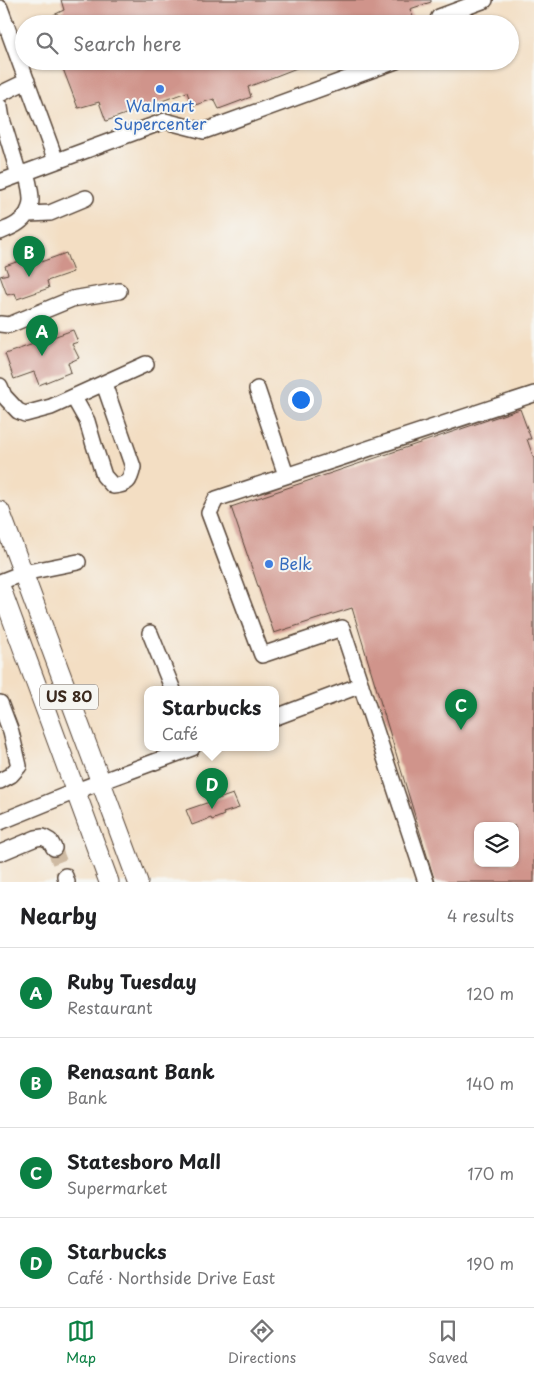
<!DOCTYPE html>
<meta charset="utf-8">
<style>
body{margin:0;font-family:"Playpen Sans",sans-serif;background:#f6f6f6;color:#202124}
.controls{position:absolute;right:15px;bottom:15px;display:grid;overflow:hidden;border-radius:10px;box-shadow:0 1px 4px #0004}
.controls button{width:45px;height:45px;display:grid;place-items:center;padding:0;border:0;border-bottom:1px solid #e0e0e0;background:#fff;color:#202124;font:25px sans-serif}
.you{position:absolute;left:300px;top:399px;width:18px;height:18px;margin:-12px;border:4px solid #fff;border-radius:50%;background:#1a73e8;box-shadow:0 0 0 8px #1a73e833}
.badge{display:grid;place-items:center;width:32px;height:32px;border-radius:50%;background:#0b8043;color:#fff;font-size:16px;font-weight:700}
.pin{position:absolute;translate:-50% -41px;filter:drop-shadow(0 1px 2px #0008)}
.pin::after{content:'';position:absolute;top:26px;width:18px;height:15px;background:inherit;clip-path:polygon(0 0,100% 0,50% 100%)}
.popup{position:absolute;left:144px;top:686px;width:135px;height:65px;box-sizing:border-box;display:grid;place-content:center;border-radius:10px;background:#fff;filter:drop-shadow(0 1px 4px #0005);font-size:16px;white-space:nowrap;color:#757577}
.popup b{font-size:19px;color:#202124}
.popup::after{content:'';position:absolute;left:50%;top:100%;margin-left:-10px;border:10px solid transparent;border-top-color:#fff}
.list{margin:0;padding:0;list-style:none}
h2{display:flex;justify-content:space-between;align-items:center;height:65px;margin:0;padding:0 20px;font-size:21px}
h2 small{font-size:16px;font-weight:400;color:#757577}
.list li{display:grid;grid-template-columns:32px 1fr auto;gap:15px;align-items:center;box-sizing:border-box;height:90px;padding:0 20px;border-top:1px solid #e0e0e0}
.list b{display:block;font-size:19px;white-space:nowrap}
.list p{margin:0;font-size:16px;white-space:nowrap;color:#757577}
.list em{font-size:16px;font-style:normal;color:#757577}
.icon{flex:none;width:28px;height:28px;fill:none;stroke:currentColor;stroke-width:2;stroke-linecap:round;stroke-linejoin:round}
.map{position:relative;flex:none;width:534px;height:882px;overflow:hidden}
.search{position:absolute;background:#fff;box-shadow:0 1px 4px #0004;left:15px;right:15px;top:15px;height:55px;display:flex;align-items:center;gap:12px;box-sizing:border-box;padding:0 18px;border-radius:28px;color:#757577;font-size:19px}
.sheet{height:425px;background:#fff}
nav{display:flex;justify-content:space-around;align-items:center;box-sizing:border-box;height:70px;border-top:1px solid #e0e0e0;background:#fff;font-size:14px;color:#757577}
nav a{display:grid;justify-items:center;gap:2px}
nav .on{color:#0b8043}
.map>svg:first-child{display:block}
</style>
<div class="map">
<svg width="534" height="882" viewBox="0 0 534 882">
<rect width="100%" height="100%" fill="#f6f6f2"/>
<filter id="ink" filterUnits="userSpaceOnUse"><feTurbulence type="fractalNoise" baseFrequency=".02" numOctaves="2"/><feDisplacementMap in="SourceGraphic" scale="10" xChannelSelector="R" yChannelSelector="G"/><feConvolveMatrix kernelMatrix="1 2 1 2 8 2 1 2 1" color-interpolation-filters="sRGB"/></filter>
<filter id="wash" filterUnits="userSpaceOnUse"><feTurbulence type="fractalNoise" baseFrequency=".0096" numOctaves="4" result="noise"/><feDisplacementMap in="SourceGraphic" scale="20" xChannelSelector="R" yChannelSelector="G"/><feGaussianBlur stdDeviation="1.12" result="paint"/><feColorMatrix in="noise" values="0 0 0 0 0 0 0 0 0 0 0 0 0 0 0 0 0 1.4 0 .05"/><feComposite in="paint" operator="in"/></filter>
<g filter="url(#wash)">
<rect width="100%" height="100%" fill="#f3dec3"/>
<g id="blocks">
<path fill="#d0948b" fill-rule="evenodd" d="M61,0H431V2L410,9L415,24H35L64,10Z
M60,61H311L312,62L248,87L251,97L219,109L214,99L192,106L187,92L106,121L99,102L78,108Z
M66,253L73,272L47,281L49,288L17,299L15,293L7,295L0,276L8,274L5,266L36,255L38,263Z
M73,330L78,342L72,344L79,358L68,363L71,372L39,385L34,372L14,379L5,354Z
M520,409L531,439H527L534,459V882H435L352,608L274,633L231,507ZM478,826H515V863H478Z
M233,794L239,808L223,813L224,815L212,820L211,818L192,825L186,810Z"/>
</g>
</g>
<g filter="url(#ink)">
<use href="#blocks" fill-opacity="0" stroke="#574537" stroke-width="1"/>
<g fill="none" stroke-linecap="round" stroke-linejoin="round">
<path stroke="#cebaa2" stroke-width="15" stroke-dasharray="15 8" stroke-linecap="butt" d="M54,848L65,876"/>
<defs>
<path id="minor" d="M0,8L56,161
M436,24L439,17L485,0
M0,94L27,81
M0,107L2,119L19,175
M0,182L165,121L204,131L396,61
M29,214L50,213L86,198
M0,232C6,229 13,227 18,223C37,210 31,191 26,172
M0,324L9,325L72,299L119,291
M0,386L4,396L18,411L25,414L51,407L146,364
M257,389L286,475
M74,398L87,421L94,445L104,476L113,486C128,485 130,481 133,467L104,384
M0,582L23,573L78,562
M150,633L173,690
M0,703L11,732L19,766L11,775L0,781
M276,717L361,685
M0,822L76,791L192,748
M0,853L36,838L43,837L50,841L54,848
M65,876L67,882
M426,882L342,628L262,655L209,513L216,499L534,394"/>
<path id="major" d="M0,511L138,882
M0,586L109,882"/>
</defs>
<use href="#minor" stroke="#574537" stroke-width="18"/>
<use href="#major" stroke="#574537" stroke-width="21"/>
<use href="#minor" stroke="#fff" stroke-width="15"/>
<use href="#major" stroke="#fff" stroke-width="19"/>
</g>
</g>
<g fill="#3f7fe0" stroke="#f6f6f2" stroke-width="2">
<circle cx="160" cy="89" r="5"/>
<circle cx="269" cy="564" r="5"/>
</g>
<g text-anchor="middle" stroke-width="4" stroke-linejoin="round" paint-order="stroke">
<rect fill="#f6f6f2" stroke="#73675e" stroke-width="1" x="40" y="684.5" width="58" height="25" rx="4"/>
<g font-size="15" font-weight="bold" fill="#3b2a1e">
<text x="69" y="702">US 80</text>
</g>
<g font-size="16" fill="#366cbe" stroke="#f6f6f2">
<text x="160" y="112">Walmart<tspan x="160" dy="18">Supercenter</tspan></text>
<text x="279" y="570" text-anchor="start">Belk</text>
</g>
</g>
</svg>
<div class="controls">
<button><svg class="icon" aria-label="layers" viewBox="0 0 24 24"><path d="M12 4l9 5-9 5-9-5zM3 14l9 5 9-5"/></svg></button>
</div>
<div class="you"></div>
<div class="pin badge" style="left:42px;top:356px">A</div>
<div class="pin badge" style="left:29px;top:277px">B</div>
<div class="pin badge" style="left:461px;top:730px">C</div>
<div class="pin badge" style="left:212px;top:809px">D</div>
<div class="popup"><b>Starbucks</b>Café</div>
<div class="search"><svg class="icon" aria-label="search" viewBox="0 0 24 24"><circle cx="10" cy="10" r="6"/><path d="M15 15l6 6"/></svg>Search here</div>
</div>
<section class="sheet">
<h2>Nearby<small>4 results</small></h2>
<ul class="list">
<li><span class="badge">A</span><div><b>Ruby Tuesday</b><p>Restaurant</p></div><em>120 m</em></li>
<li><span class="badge">B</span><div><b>Renasant Bank</b><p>Bank</p></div><em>140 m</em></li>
<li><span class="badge">C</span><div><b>Statesboro Mall</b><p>Supermarket</p></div><em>170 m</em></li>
<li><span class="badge">D</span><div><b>Starbucks</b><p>Café · Northside Drive East</p></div><em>190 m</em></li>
</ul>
</section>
<nav>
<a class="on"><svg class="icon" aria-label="map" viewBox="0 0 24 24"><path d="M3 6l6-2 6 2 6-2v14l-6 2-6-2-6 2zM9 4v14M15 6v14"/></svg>Map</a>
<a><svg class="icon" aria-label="directions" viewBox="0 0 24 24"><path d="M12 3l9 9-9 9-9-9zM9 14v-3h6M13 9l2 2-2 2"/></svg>Directions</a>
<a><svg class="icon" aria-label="saved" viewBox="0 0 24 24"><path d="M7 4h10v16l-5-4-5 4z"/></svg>Saved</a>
</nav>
